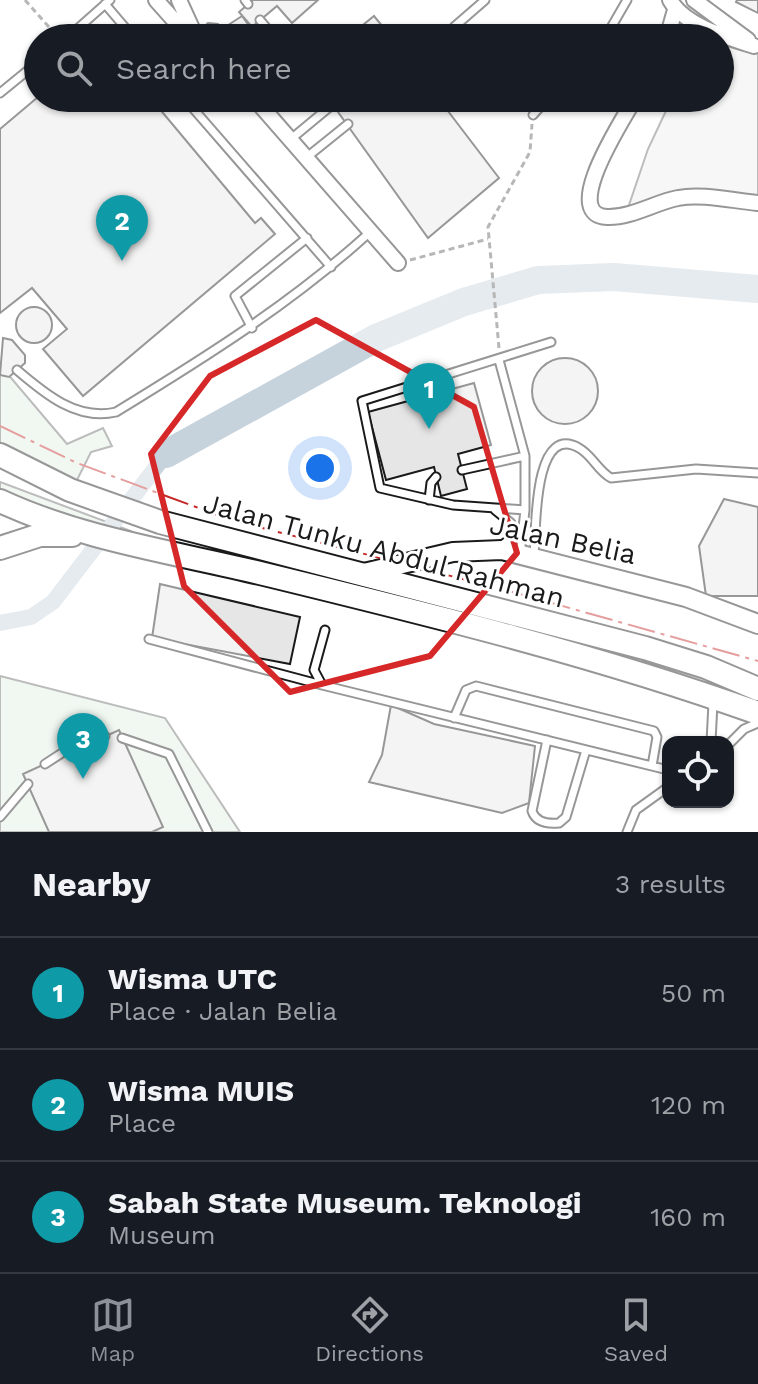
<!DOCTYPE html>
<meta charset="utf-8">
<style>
body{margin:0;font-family:"Work Sans",sans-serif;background:#20242c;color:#f1f3f6}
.controls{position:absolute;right:24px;bottom:24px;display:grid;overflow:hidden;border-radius:16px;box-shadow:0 2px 6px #0004}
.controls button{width:72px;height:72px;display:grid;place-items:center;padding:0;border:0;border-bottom:2px solid #363941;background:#171b24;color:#f1f3f6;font:40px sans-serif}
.you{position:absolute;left:320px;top:468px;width:28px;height:28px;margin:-20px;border:6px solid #fff;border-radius:50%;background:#1a73e8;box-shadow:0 0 0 12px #1a73e833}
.badge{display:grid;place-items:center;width:52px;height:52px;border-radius:50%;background:#8c9099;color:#fff;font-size:26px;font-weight:700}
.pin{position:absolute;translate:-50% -66px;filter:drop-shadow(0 2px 4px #0008)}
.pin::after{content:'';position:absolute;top:42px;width:28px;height:24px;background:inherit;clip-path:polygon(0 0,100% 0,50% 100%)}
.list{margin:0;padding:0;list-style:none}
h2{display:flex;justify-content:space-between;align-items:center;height:104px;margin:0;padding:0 32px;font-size:34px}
h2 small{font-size:26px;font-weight:400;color:#9ea1a6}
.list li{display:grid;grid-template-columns:52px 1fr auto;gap:24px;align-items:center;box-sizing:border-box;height:112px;padding:0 32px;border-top:2px solid #363941}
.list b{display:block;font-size:30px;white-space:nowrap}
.list p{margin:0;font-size:26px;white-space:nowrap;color:#9ea1a6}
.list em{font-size:26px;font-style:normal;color:#9ea1a6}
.icon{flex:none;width:44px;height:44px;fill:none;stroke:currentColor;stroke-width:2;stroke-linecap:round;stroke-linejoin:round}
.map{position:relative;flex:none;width:758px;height:832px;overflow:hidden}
.search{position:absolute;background:#171b24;box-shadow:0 2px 6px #0004;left:24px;right:24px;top:24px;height:88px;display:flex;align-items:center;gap:20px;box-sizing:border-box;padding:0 28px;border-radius:44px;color:#9ea1a6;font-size:30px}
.sheet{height:440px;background:#171b24}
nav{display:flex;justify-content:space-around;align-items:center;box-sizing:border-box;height:112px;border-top:2px solid #363941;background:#171b24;font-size:22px;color:#9ea1a6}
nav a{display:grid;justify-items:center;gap:4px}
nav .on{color:#8c9099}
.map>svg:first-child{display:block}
</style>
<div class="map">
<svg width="758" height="832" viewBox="0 0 758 832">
<rect width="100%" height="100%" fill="#fff"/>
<path fill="#e0efe3" stroke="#6a6a6a" stroke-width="2" d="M0,365L67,444L103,428L112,446L91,452L76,482L0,444Z
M0,482L131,531L128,538L0,494Z
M0,676L165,718L240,832H0Z"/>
<path fill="#ededed" stroke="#6a6a6a" stroke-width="2" d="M713,11L758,40V199L628,208L648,149L672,98H720V38H700Z"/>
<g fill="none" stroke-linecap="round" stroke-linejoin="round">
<path stroke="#c6d2dc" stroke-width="16" d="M0,623L31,617L53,602L166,454"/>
<path stroke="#c6d2dc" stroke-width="28" d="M166,454L376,338L464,302L538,280L614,277L758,289"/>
</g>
<path fill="#e6e6e6" stroke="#1a1a1a" stroke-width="2" d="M253,0H318L292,23L277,6L252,27L239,12Z
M737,0H758V13L736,2Z
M242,16L258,38H192L208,23L218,24L222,29Z
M374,16L392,38H347Z
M38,97L155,98L160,105L158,107L255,223L261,218L275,234L83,396L43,349L67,329L32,288L0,313V129Z
M328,98H438L499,178L428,238Z
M16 325a18 18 0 1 1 36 0a18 18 0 1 1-36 0Z
M3,338L12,340L25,355V363L9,377L0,375Z
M532 391a33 33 0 1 1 66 0a33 33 0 1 1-66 0Z
M474,383L491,445L458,454L467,489L441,496L434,467L386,480L368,412Z
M724,499L758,507V596H706L699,546Z
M160,584L300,617L290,664L152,638Z
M391,705L434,724L535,746L529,803L502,813L369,782L382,755Z
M119,730L163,827L152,832H49L23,774Z"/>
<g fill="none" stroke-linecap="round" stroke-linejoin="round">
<defs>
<path id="service" d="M245,0L248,4
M105,4L134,38
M260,20L275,38
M454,27L485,0
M67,38L110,0
M605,38L627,0
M0,93L38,62
M184,98L331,267
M533,115L548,98
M291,139L332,105
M307,157L348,124
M252,328L235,296L307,238
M499,360L525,456V510L520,554
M17,370C45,394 77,421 116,412C206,357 292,303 369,233
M462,470L525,456
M429,500L431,483L436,477
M495,510L511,523V538L502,545
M525,510L453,505L380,488L362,401L551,342
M534,557C536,536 532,421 579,448C592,455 598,471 611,478L696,469L758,473
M325,630L314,670L322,685L668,770
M149,639L322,685
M454,718L466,690L476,686L654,731L657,737L652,766
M122,738L169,754L208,832
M547,740L532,811C536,823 548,824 559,823L566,817L586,750
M711,742L713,703
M728,745L744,729L758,723
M45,764L85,738L105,736
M0,817L28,784
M627,832L636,810L668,787"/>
<path id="minor" d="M156,0L181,28L195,35
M179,0L195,35
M670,0C685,26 726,37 754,46
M694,0L748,40
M667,38L675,10
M254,98L398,263
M635,98C625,117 559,215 607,217C631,218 656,202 678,198C702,193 734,201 758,203"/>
<path id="tertiary" d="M364,573L453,552L502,550L686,597L758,624"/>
<path id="primary" d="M0,455L70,490L160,522L645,648L706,667L758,689
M0,501C84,540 179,553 268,575C432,615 599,656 758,713
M0,548L40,535H72"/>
</defs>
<use href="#service" stroke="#1a1a1a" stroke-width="11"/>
<use href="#minor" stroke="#1a1a1a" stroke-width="18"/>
<use href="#tertiary" stroke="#1a1a1a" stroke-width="22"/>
<use href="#primary" stroke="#1a1a1a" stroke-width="26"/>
<path stroke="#5f5f5f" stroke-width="3" stroke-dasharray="6 4" stroke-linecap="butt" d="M25,0L57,36
M410,260L488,239
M499,348L488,227L530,152L532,124"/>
<use href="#service" stroke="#fff" stroke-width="7"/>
<use href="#minor" stroke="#fff" stroke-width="14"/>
<use href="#tertiary" stroke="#fff" stroke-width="18"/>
<use href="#primary" stroke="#fff" stroke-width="22"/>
<path stroke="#c62828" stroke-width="2" stroke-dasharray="28 6 4 6" stroke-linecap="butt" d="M0,426L77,463L231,520L502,589L758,661"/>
</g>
<path d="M0 0H758V832H0ZM316,320L474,407L517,553L430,656L290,692L184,586L151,454L210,376Z" fill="#fff" fill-opacity=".55" fill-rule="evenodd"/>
<path fill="none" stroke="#d62828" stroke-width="6" stroke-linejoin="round" d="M316,320L474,407L517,553L430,656L290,692L184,586L151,454L210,376Z"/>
<g text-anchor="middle" stroke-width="6" stroke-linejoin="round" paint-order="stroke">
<g font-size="28" fill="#1a1a1a" stroke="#fff">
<text transform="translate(563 539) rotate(12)" y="10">Jalan Belia</text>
<text transform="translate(384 550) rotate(15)" y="10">Jalan Tunku Abdul Rahman</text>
</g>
</g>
</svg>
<div class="controls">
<button><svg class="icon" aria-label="locate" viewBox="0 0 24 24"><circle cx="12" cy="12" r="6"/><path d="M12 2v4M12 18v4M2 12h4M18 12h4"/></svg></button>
</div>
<div class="you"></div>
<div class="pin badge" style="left:429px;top:429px;background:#0f9aa8">1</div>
<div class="pin badge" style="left:122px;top:261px;background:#0f9aa8">2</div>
<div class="pin badge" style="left:83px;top:779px;background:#0f9aa8">3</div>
<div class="search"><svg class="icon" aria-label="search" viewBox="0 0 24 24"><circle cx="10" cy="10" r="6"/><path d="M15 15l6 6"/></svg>Search here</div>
</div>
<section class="sheet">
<h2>Nearby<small>3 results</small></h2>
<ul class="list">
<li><span class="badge" style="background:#0f9aa8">1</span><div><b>Wisma UTC</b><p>Place · Jalan Belia</p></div><em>50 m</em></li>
<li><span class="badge" style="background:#0f9aa8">2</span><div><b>Wisma MUIS</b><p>Place</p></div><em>120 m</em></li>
<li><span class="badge" style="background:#0f9aa8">3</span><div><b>Sabah State Museum. Teknologi</b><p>Museum</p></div><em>160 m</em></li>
</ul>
</section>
<nav>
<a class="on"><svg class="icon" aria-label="map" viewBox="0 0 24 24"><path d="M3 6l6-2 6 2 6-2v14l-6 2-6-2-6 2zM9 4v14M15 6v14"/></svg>Map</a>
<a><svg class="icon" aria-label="directions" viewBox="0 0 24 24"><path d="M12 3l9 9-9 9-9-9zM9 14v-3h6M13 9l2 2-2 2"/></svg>Directions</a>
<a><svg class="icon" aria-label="saved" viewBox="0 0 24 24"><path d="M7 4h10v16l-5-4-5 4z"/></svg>Saved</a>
</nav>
